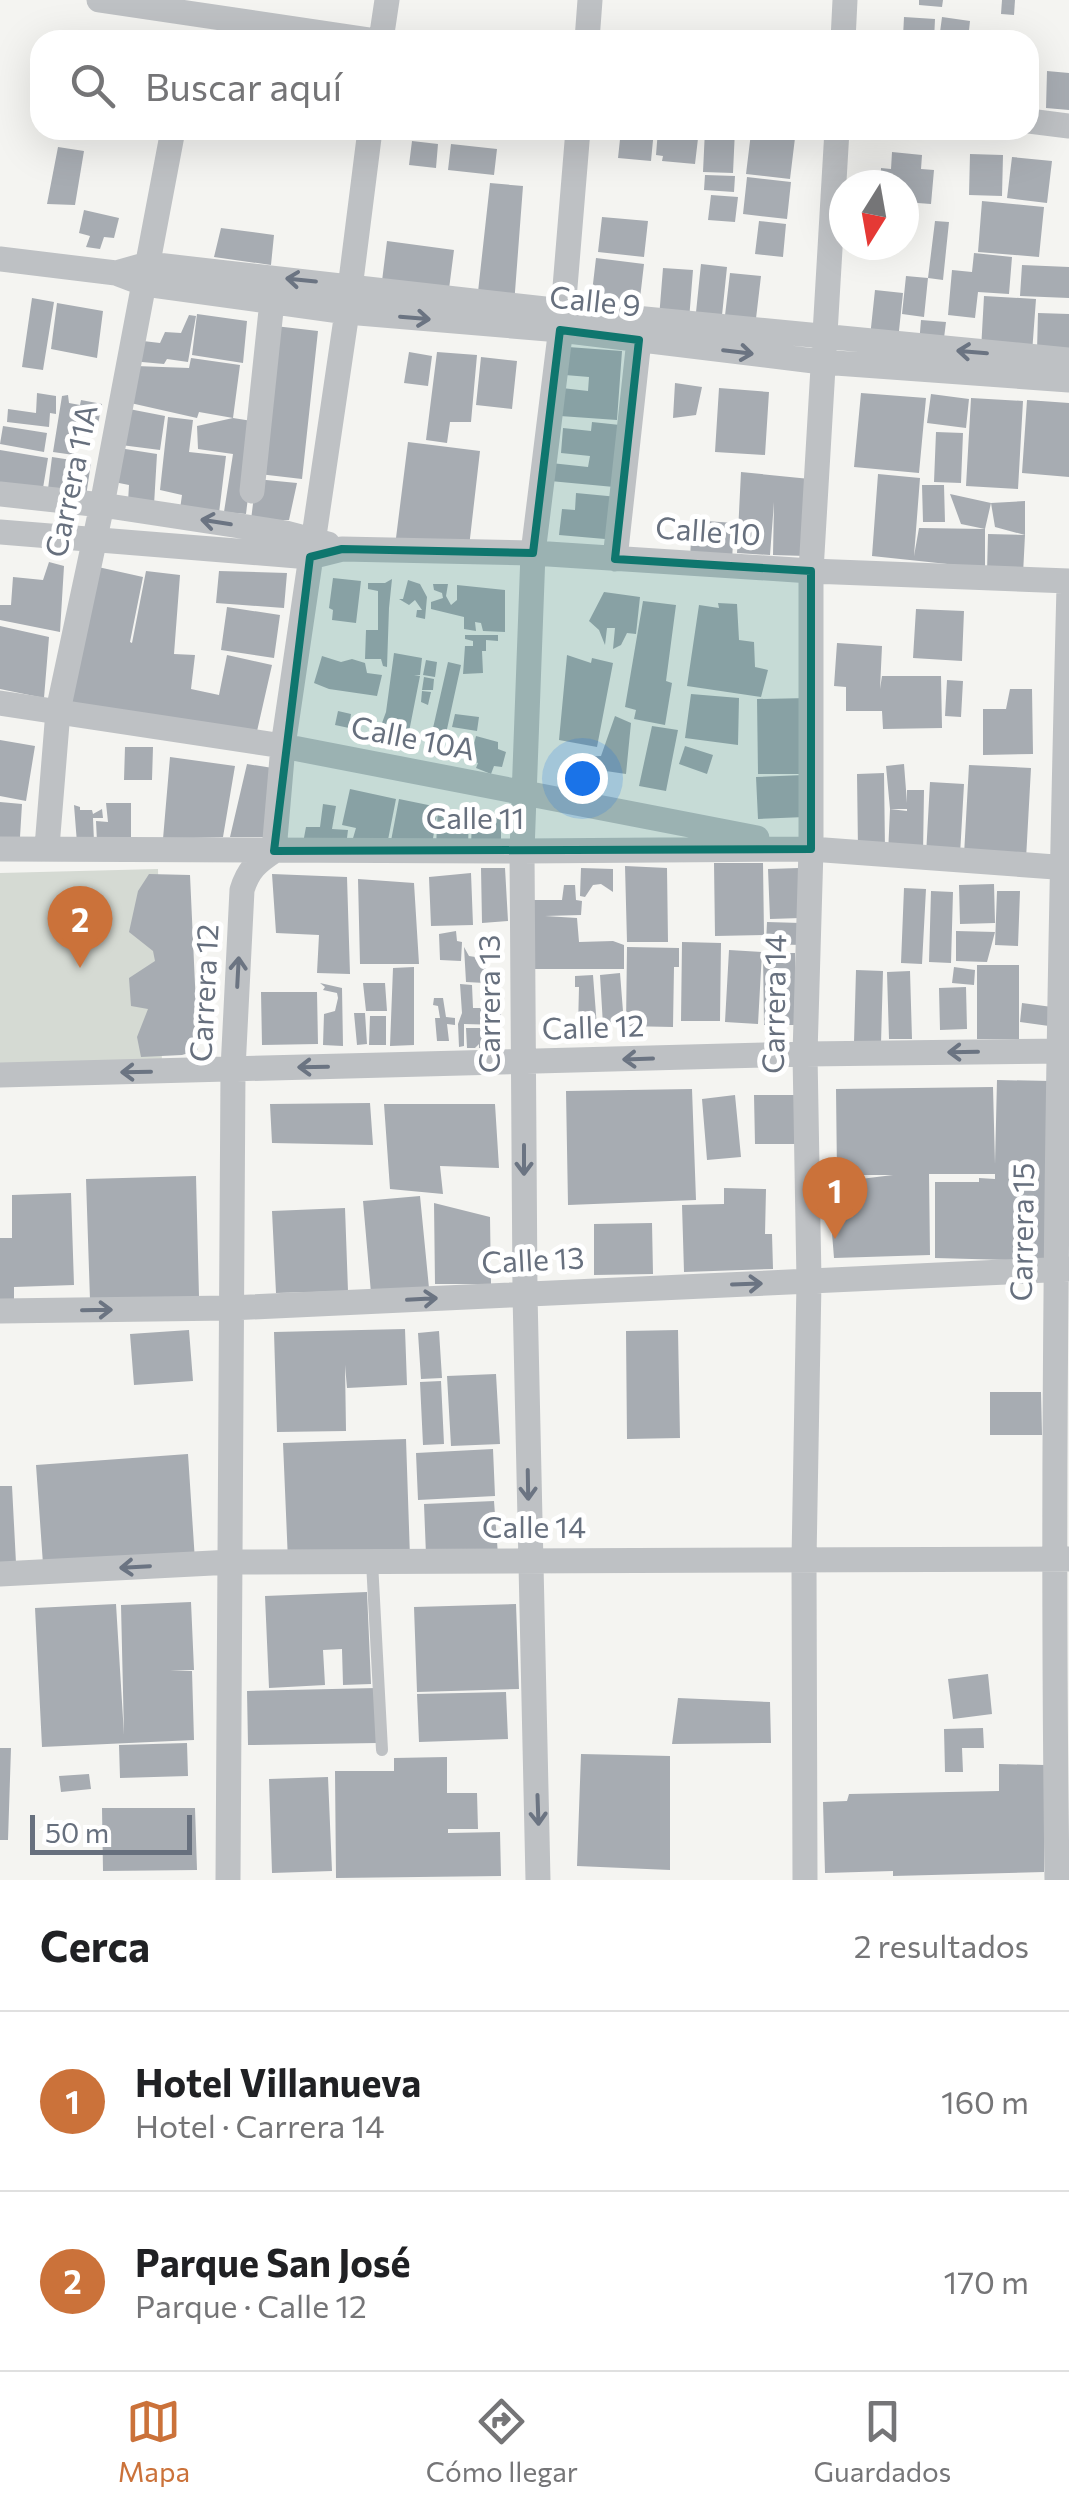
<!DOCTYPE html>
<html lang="es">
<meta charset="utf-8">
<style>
body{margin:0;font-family:Commissioner,sans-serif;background:#f2f2f2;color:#202124}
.compass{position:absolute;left:829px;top:170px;width:90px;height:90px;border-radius:50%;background:#fff;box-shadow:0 10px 40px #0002;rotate:191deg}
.scale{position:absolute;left:30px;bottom:25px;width:162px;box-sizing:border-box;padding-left:10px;border:5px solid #67707e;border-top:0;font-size:28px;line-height:35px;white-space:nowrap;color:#67707e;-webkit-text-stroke:8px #fff;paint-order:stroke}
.you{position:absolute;left:582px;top:778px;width:35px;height:35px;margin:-25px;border:8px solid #fff;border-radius:50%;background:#1a73e8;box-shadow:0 0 0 15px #1a73e833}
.badge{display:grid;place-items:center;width:65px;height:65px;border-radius:50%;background:#cb723a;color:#fff;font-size:32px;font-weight:700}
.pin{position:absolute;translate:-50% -82px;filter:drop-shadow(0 2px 5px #0008)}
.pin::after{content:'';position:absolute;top:52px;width:35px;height:30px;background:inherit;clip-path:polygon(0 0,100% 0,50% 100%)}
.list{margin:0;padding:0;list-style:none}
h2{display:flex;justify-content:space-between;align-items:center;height:130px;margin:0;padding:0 40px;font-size:42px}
h2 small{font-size:32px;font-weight:400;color:#757577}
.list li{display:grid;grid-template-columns:65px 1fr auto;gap:30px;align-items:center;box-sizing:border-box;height:180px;padding:0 40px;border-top:2px solid #e0e0e0}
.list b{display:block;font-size:38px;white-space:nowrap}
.list p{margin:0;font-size:32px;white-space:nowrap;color:#757577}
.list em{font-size:32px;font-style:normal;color:#757577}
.icon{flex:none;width:55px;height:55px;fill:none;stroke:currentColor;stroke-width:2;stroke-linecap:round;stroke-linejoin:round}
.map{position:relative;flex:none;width:1069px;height:1880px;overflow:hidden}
.search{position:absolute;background:#fff;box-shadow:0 10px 40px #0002;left:30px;right:30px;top:30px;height:110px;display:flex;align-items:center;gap:25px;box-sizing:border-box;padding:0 35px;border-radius:30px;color:#757577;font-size:38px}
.sheet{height:490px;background:#fff}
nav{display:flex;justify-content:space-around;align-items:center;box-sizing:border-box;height:140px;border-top:2px solid #e0e0e0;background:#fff;font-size:28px;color:#757577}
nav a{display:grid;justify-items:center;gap:5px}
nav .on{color:#cb723a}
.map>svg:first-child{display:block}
</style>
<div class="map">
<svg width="1069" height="1880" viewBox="0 0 1069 1880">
<rect width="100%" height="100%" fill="#f4f4f1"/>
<path fill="#d5dad3" d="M158,869L162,1064L0,1068V873Z"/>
<path fill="#a7acb2" d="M919,0H943L942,7L919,5Z
M1002,0H1015L1014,15L1001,14Z
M904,17L935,19L934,40L903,37Z
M942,17L970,21L968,40H939Z
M1047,71L1069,73V110L1046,108Z
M1029,72L1037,74L1031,103L1029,102Z
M621,130H654L651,161L618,158Z
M658,130H699L695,164L662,161L663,156L656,155Z
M705,130H735L733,173L703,172Z
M751,133L795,138L790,179L746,174Z
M412,141L438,144L436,168L409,165Z
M451,144L497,149L494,175L448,170Z
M58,147L84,151L75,205L47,204Z
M892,152L922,155L921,169L934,170L931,204L904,202V185H880L881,168L891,169Z
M970,154L1003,155L1002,196L969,195Z
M1012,157L1052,161L1047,203L1007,198Z
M705,175L735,176L734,192L704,190Z
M747,177L791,182L787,219L743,214Z
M490,183L523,186L514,305L477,301Z
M711,195L738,197L735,222L708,220Z
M982,201L1044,207L1039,257L978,252Z
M84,210L119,218L114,238L104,237L100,249L86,247L90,236L79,233Z
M602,217L648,221L644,257L598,252Z
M759,221L786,224L783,257L755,254Z
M935,221L949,222L943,280L928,278Z
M221,228L274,235L271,265L214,257Z
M387,241L454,250L449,289L382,281Z
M974,253L1012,257L1009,294L978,292L975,318L948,315L952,270L972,272Z
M596,258L644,264L639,307L591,301Z
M701,264L727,267L721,325L695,322Z
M1022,265L1069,267V298L1020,296Z
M663,268L693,270L689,320L659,318Z
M730,273L761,276L755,327L724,324Z
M906,276L928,278L924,317L902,314Z
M875,290L903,293L898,340L870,337Z
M984,296L1036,299L1032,353L981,350Z
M32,298L54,302L43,370L22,367Z
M57,303L103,311L97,358L51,349Z
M1038,313L1069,314V352L1037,351Z
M197,314L247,321L243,363L192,355Z
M189,315L196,316L188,362L167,359L164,364L131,361L143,341L160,343L165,332L181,333Z
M921,320L946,322L943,346L919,344Z
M275,326L318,331L302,479L259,474Z
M568,347L622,351L617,420L560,416L562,388L588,391L589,377L565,375Z
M409,352L432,356L428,386L404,383Z
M437,352L477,355L471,422H450L447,443L426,440Z
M481,357L517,361L512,409L476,405Z
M191,358L240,365L233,418L199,412L197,418L126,402L136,366L189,368Z
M675,383L702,387L696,415L673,418Z
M719,388L769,392L765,455L715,452Z
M261,390L246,514L224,512L233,454L198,449L197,426L233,418L252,421Z
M37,393L56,396V414L50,413L49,427L7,422L8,409L36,413Z
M861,393L926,398L919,473L854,467Z
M931,394L969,399L966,428L927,423Z
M68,395L69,403L80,405L81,400L102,404L96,434L79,433L74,455L53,452L62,396Z
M971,398L1023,401L1018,489L966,486Z
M1027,400L1069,403V477L1022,473Z
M129,409L165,416L160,450L121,445Z
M168,417L193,420L189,452L226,456L219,513L180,509L182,495L160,490Z
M592,422L620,425L614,487L550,481L551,463L588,467L590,456L561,453L563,428L591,431Z
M3,426L47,433L44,452L0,444Z
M936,432L963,433L961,483L934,482Z
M408,442L480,451L469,547L396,538Z
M119,448L157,454L154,505L128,502L129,485L114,482Z
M0,450L48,458L43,488L0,482Z
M52,457L91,463L86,496L48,489Z
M741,472L810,479L806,556L773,555L774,502L770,555L737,553Z
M878,474L920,478L914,556L919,528L985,529L961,524L950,494L991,503L985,529V568L872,556Z
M256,479L297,483L289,520H251Z
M922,485H944L945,522H923Z
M576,493L618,497L605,539L559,535L562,509L575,510Z
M1025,501V535L1023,574L987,573L988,534L1025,535L995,527L991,503Z
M692,520L734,523L732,561L690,559Z
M49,562L64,566L60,632L0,620V605H11L13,577L43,580Z
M89,565L143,577L130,642L132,643L146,571L180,575L174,654L195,655L191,689L219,695L227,655L272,665L255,740L62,702Z
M219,571L287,573L284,608L216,603Z
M333,578L361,581L356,623L332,620L333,610L329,608Z
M392,579L389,608L387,667L383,666L381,659H365L366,630H378V591L368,589V583H385Z
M408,580L420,584L427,597L425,619L416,617L417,610H422L415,600L409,605L399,599H403Z
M433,584H448L446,596L451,605L457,600V585L505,590V632L483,631L481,623L475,622L476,631L464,629V617L431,609V602L443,598L442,593L434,590Z
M604,592L640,597L636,634L627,633L621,645L613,649L615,628H607L605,645L599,630L589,621Z
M643,601L676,605L666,681L672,683L665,725L634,719L636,710L625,707Z
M718,603L737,604L739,640L754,642L755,667L768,670L761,697L687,686L699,605L719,608Z
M227,607L280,615L274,658L221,650Z
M916,609L964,611L962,661L913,658Z
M0,626L49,637L44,698L0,689Z
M465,635H498V641L486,640V651H482L483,673L463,674L465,646H473V641L465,639Z
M837,643L882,646L880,689L882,676H941L942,728L883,729L882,711H846V687L834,686Z
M394,653L422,658L420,675H414L420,676L406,747L375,742L386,712Z
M567,655L591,663L592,658L613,663L597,747L559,740Z
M322,656L341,662L352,659L365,663L367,673L382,675L377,696L329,689L314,683Z
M426,660L437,662L435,677L423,675Z
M448,662L461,665L442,752L428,750Z
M424,677L434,679L433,690H422Z
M947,680L963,681L961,717L945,716Z
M1010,689H1032L1033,754L983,755V709H1006Z
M422,691L431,692L428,705L421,702Z
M691,694L739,698L738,745L685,738Z
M808,698L809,774H758L757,699Z
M338,711L351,714L349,728L335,725Z
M455,714L479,717L477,731L452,727Z
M615,716L631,723L626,774L572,766L574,757L601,756Z
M652,726L678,730L666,791L639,786Z
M476,736L498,742V749L506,752L502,767L494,766L491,774L476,768L478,763L470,760Z
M0,740L35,746L26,801L0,796Z
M685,746L713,755L707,774L679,764Z
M125,747H153L152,780H124Z
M170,757L235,766L223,837L163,839Z
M247,764L279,769L266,837H230Z
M904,764L907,803V790H924L923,854H888L890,809L907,811V809H890L886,766Z
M969,765L1031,768L1026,859L964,855Z
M884,773L885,850H858L857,774Z
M803,775L805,817L758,819L756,777Z
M930,782L964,784L960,855H926Z
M350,789L396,799L387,845H351L356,828L342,825Z
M399,799L438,807L432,845L390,846Z
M0,802L22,804L20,837L0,838Z
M106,803H131V843L97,842L96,821L108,822Z
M323,804L336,806L332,829L348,830L346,846L303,843L306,827H320Z
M74,805L80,807V810H92L93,814L102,809L103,818H93L94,842L77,843Z
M438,807L469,815L468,847L436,846Z
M472,814L501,818V848H471Z
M714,863H763L764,935L715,936Z
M625,866L667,868L668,942H627Z
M481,868H505L508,921L482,923Z
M581,868L613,869V892L601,884L593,885L585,897L580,896Z
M799,868L801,918L770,919L768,869Z
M471,873L473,925L431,926L429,877Z
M149,874L190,875L198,1050L182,1055L141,1057L137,1037L148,1009L131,1006L129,978L155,961L153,951L129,932L138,891Z
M272,874L347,877L350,974L317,973L319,935L276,933Z
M358,879L414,883L419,964H360Z
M994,884L995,923L960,924L959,885Z
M564,885H575L576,900L582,901L581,915L545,916L577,918L579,942L613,941L624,945V969H534V900H562Z
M904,888L926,889L922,964L901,963Z
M931,891L953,892L951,963L929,962Z
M997,891H1020L1018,946L995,945Z
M767,922L801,923V945L766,944Z
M456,931L457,941L462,942L461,961L440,960L439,934Z
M956,931L995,932L987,962L956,961Z
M682,942L721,943L720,1021H681Z
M464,947L469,956L488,959L485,983L466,982Z
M627,947L679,948V967H674L673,1027L626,1026Z
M729,950L762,952L758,1024L725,1022Z
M763,953H795L796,1025H764Z
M977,965H1019V1039H977Z
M414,967V1045L390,1046L393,968Z
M954,967L975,970L974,985L952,983Z
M856,970L883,971L881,1044L854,1043Z
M910,971L912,1039H889L887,972Z
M620,973L624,1024L603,1025L600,975Z
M593,975L597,1027L578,1028L579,987H575V976Z
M320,983L342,988L343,1046L323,1045L324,1014L335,1011L338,998L337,993L323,990L325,987Z
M363,983H385L387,1011H366Z
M460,984L472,985L473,1008H482L481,985L500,986L501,1025L464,1024V1046L459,1047L458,1024L462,1013Z
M966,987L967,1029L940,1030L939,988Z
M261,992H317L318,1044L262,1045Z
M434,998H443L446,1017L455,1018V1025L447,1024L449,1041H437L435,1018H440L438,1006L433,1005Z
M1022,1003L1052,1007L1049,1026L1020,1022Z
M354,1013H365L367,1044L357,1045Z
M370,1016H386V1045H369Z
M495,1027V1034L499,1035L498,1048H479V1044L475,1048H467L466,1028H482L485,1033Z
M997,1080L1051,1081L1048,1261L935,1258V1182H979V1178L995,1179V1174H929L930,1255L834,1258L828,1183L893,1175H837L836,1089L993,1087L995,1164Z
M692,1089L696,1200L568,1205L566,1091Z
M735,1095L741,1157L707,1160L702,1099Z
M754,1095H802L803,1144H755Z
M370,1103L373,1145L272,1143L270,1104Z
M384,1104H495L499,1168L440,1166L443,1194L390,1189Z
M196,1176L199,1297L90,1300L86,1179Z
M724,1188L766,1189L765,1234H772L773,1269L684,1272L682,1205L724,1204Z
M71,1193L74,1285L14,1287V1300H0V1238H12V1195Z
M420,1196L429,1288L371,1293L363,1201Z
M434,1203L490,1217L491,1284H435Z
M345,1208L348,1291L276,1293L272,1211Z
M652,1223L653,1274L594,1275V1224Z
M405,1329L407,1385L347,1388L345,1365L346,1431L277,1432L274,1332Z
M189,1330L193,1381L134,1385L130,1334Z
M678,1330L680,1438L627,1439L626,1331Z
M439,1331L442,1378L421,1379L418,1333Z
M496,1374L500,1444L451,1446L447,1376Z
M441,1381L444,1444L423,1445L420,1382Z
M990,1392H1041L1042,1435H990Z
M406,1439L410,1557L288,1561L283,1443Z
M493,1449L495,1496L418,1500L416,1453Z
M188,1454L195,1561L43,1564L36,1465Z
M0,1486H12L16,1563L0,1564Z
M494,1501L498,1555H426L424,1504Z
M367,1592L371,1684L343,1685L342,1649L323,1650L325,1685L269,1688L265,1596Z
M191,1602L194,1670H170L192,1671L194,1740L42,1747L35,1608L116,1604L124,1735L121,1605Z
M516,1604L519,1689L417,1692L414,1607Z
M988,1674L992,1714L953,1719L948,1679Z
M377,1688V1743L248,1745L247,1691Z
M506,1692L508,1739L419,1742L417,1694Z
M678,1698L770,1702L771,1743L672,1744Z
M983,1728L984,1748H962L963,1772H945L944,1729Z
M187,1743L188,1776L120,1778L119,1745Z
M0,1748H11L8,1840H0Z
M581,1754L670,1756V1870L577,1866Z
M447,1757V1793H477L478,1829H448V1833L500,1832L501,1876L336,1878L335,1771H394V1758Z
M999,1764L1045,1765L1044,1872L893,1876V1871L825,1873L823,1802L847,1801L849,1794L999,1791Z
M89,1774L91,1789L61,1792L59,1776Z
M328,1777L332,1871L272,1873L269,1779Z
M102,1808H195L197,1870L103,1871Z"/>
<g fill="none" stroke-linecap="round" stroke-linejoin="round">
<path stroke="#bec1c4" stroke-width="12" d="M372,1562L382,1750"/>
<path stroke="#bec1c4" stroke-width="25" d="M99,0L370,40
M381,40L387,0
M587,40L590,0
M843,40L845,0
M1029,121L1069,126
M0,259L116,273L145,284L347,312L560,330L822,362L1069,380
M116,273L148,264L563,311L1069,360
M252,491L272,301
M0,494L102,505L286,533L328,544
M0,532L310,557L342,549L533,553L811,571L1069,581
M615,559L639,340
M0,703L283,746L757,838
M47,847L58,711L102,505L173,130
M0,849L522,851L811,849L1069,868
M0,1075L805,1054L1069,1051
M0,1311L230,1308L1069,1269
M0,1574L232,1562L1069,1559
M228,1880L233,1069L242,890C248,870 257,862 274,851L283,746L347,312L370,130
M538,1880L525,1294L522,851L533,553L563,311L578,130
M805,1880L804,1560L809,1281L805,1054L811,849V571L837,130
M1057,1880C1051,1448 1058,1017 1069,586"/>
</g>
<defs><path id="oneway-shaft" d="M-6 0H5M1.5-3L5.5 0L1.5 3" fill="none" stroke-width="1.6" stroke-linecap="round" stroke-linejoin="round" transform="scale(2.5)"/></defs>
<g stroke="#6b7482">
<use href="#oneway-shaft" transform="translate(301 280) rotate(-174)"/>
<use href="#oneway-shaft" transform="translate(415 318) rotate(5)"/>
<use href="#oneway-shaft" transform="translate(738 352) rotate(7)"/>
<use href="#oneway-shaft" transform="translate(972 352) rotate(-175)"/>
<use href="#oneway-shaft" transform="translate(216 522) rotate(-171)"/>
<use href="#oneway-shaft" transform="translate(238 972) rotate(-87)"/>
<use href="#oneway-shaft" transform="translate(963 1052) rotate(179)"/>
<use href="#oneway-shaft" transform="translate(638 1059) rotate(178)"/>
<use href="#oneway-shaft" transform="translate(313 1067) rotate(179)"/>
<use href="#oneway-shaft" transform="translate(136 1072) rotate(179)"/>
<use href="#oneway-shaft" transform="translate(524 1160) rotate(90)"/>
<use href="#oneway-shaft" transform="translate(747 1284) rotate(-2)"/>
<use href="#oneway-shaft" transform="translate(422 1299) rotate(-3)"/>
<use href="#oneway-shaft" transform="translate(97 1310) rotate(-1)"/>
<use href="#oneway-shaft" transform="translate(528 1485) rotate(89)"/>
<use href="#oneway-shaft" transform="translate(135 1567) rotate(177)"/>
<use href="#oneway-shaft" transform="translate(538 1810) rotate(88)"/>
</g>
<path fill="#0f766e" fill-opacity="0.2" stroke="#0f766e" stroke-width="8" stroke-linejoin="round" d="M560,330L639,340L615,559L811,571V849L274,851L310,557L342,549L533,553Z"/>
<g text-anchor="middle" stroke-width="10" stroke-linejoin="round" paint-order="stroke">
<g font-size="30" fill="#67707e" stroke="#fff">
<text transform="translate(595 302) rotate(6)" y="10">Calle 9</text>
<text transform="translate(72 481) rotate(-78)" y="10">Carrera 11A</text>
<text transform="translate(708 532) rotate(4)" y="10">Calle 10</text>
<text transform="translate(413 739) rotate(11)" y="10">Calle 10A</text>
<text x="475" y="829">Calle 11</text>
<text transform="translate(205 993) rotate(-87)" y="10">Carrera 12</text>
<text transform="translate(490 1004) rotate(-90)" y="10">Carrera 13</text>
<text transform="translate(775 1004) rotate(-89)" y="10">Carrera 14</text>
<text transform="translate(593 1028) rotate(-2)" y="10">Calle 12</text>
<text transform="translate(1023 1232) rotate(-89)" y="10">Carrera 15</text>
<text transform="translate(533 1261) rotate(-3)" y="10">Calle 13</text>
<text x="534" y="1538">Calle 14</text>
</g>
</g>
</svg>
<svg class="compass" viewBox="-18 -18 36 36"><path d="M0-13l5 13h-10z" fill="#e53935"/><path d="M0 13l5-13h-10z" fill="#757577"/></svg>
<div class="scale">50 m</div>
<div class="you"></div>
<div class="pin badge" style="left:835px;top:1239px">1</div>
<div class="pin badge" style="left:80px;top:968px">2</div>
<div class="search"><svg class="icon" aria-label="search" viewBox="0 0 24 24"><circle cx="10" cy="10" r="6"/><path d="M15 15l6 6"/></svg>Buscar aquí</div>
</div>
<section class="sheet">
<h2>Cerca<small>2 resultados</small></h2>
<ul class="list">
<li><span class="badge">1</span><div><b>Hotel Villanueva</b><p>Hotel · Carrera 14</p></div><em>160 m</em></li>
<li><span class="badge">2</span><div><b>Parque San José</b><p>Parque · Calle 12</p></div><em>170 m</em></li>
</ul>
</section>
<nav>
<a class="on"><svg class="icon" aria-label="map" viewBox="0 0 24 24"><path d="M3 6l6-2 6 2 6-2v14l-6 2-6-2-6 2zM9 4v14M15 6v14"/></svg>Mapa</a>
<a><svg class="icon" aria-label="directions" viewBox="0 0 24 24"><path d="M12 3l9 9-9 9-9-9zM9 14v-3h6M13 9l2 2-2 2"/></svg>Cómo llegar</a>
<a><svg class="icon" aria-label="saved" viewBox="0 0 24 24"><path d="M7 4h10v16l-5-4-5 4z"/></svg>Guardados</a>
</nav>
